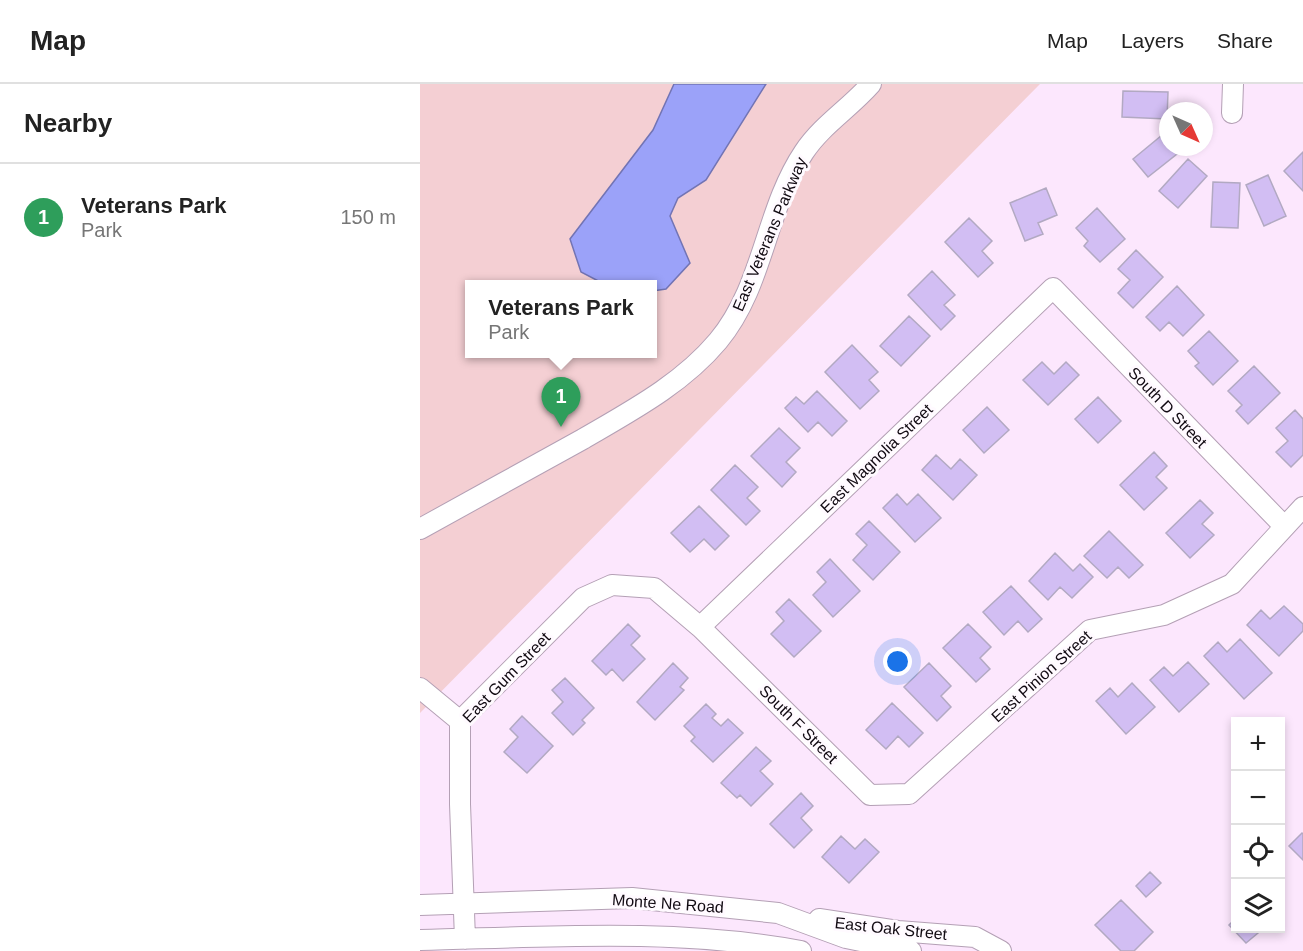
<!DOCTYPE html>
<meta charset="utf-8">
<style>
body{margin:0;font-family:Arial,sans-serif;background:#f2f2f2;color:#222}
.controls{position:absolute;right:18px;bottom:18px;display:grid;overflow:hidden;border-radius:0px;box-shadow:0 3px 9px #0003}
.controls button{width:54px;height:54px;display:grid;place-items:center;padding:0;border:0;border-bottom:2px solid #e0e0e0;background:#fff;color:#222;font:30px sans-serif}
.compass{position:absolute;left:739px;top:18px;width:54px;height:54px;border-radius:50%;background:#fff;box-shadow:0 3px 9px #0003;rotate:135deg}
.you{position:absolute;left:478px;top:578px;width:21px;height:21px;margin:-15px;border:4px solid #fff;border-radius:50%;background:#1a73e8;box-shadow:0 0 0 9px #1a73e833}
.badge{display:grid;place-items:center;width:39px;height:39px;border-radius:50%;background:#206975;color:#fff;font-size:20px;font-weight:700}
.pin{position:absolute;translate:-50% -50px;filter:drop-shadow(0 2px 3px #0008)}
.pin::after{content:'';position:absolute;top:32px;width:21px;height:18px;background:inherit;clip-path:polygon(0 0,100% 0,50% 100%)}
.popup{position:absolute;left:45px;top:196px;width:192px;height:78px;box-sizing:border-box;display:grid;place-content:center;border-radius:0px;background:#fff;filter:drop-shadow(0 2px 4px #0005);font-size:20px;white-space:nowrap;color:#767676}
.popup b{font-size:22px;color:#222}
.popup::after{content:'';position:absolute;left:50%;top:100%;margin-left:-12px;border:12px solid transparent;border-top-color:#fff}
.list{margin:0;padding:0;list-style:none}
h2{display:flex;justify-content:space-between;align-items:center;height:78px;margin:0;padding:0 24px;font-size:26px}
h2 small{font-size:20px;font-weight:400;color:#767676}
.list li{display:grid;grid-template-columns:39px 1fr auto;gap:18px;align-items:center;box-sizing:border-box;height:108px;padding:0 24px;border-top:2px solid #e0e0e0}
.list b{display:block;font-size:22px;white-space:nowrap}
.list p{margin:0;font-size:20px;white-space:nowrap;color:#767676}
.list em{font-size:20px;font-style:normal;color:#767676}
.icon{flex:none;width:33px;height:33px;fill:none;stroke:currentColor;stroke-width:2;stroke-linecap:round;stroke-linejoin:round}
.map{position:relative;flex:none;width:883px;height:867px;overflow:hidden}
header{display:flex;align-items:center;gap:36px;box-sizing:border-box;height:84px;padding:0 30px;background:#fff;border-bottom:2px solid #e0e0e0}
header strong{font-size:28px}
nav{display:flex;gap:33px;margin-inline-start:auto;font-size:21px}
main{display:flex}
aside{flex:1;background:#fff}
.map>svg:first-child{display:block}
</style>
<header>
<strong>Map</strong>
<nav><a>Map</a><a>Layers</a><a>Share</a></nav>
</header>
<main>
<aside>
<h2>Nearby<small></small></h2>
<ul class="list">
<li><span class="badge" style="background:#2e9e5b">1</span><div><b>Veterans Park</b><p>Park</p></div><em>150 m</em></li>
</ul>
</aside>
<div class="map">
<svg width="883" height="867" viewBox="0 0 883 867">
<rect width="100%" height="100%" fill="#fce7fd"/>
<path fill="#f4cfd3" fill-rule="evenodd" d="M0,0H620L0,629ZM50,200H232V270H50Z"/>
<path fill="#9ba2f9" stroke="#7274b4" stroke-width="1.5" d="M254,0H346L286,96L258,114L250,132L270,179L246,205L233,207L232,200H184L161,188L150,155L233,46Z"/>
<path fill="#d2bef3" stroke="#b2a9c2" stroke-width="1.5" d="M703,7L748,8L747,35L702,33Z
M747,47L748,63H760L762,66L728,93L713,75Z
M883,68V107L864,87Z
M768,75L787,92L758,124L739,107Z
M848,91L866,132L844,142L826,101Z
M793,98L820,99L818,144L791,143Z
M626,104L637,131L618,139L623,150L605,157L590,119Z
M677,124L705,155L680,178L664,162L668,157L656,144Z
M549,134L572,157L562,167L573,179L558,193L525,158Z
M716,166L743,193L713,224L698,209L710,196L698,185Z
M512,187L535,211L524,221L535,232L521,246L488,211Z
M757,202L784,231L763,252L749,238L740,247L726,233Z
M489,232L510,252L481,282L460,262Z
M789,247L818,277L793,301L775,282L779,279L768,267Z
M432,261L458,288L449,296L459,307L440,325L405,288Z
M622,278L634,290L646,278L659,291L628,321L603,296Z
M834,282L860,309L828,340L816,327L822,321L808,307Z
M397,307L427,337L412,352L398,338L388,348L365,324L376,313L384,320Z
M678,313L701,337L678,359L655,335Z
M567,323L589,346L564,369L543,346Z
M875,326L883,335V371L871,383L856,368L868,357L856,344Z
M359,344L380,364L366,378L376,388L362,403L331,372Z
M734,368L747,382L736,393L747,404L724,426L700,401Z
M516,371L531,385L540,375L557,391L533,416L502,386Z
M315,381L338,403L327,414L340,427L326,441L291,406Z
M477,410L487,421L498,410L521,434L495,458L463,424Z
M780,416L793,429L782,440L794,451L770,474L746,449Z
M279,422L309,452L295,466L284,455L270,468L251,449Z
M449,437L480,468L453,496L433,476L447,461L436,450Z
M689,447L723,481L709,494L698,483L687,494L664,472Z
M635,469L653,487L660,480L673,493L652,514L640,503L628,516L609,497Z
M410,475L440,507L413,533L393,511L406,498L397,488Z
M591,502L622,535L608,548L598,537L584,551L563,528Z
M369,515L401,547L374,573L351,550L364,537L356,528Z
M864,522L883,540V547L859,572L827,541L841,526L850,535Z
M208,540L220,552L211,561L225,575L203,597L192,585L186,591L172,577Z
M548,540L571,563L560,574L570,585L556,598L523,564Z
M820,555L852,589L824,615L784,572L798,558L807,568Z
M768,578L789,600L759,628L730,596L744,583L753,592Z
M253,579L268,594L260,603L264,606L235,636L217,618Z
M509,579L531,602L521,612L531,623L517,637L484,603Z
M145,594L174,624L162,636L165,639L153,651L132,629L143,618L132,606Z
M712,599L735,623L706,650L676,617L690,604L698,613Z
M472,619L503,649L489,663L478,652L466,665L446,646Z
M286,620L296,630L292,634L301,642L308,635L323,649L293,678L271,657L275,653L264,642Z
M102,632L133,662L107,689L84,668L98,653L90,645Z
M336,663L351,677L340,687L353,700L331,722L320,711L317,714L301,699Z
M381,709L393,722L381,734L392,746L374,764L350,740Z
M882,749L883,750V776L869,762Z
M421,752L435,765L445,755L459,768L429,799L402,773Z
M730,788L741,799L726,813L716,802Z
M701,816L733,848L714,867H701L675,841Z
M816,834V844H844L826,859L809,841Z"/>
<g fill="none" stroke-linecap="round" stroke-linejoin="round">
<defs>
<path id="minor" d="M812,29L813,0
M0,445C54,415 109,385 163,355C211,327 262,300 298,257C344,202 345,126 384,68C402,41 430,24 451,0
M280,543L633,204L864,442
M0,604L40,637
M0,821L212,814L358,829L426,854L491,867
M399,835L478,847L555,853L581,867
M45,855L40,720V637L163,514L192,501L234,504L280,543L450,711L489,710L670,546L744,531L812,500L883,423
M0,856C126,853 256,844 381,867"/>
</defs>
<use href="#minor" stroke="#b4a0b5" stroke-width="22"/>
<use href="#minor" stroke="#fff" stroke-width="20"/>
</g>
<g text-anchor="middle" stroke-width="6" stroke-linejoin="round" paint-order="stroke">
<g font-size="16" fill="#110a12" stroke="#fffaff">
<text transform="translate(349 150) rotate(-67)" y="6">East Veterans Parkway</text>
<text transform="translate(748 323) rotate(46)" y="6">South D Street</text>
<text transform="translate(456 374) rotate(-44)" y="6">East Magnolia Street</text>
<text transform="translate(621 592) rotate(-42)" y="6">East Pinion Street</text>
<text transform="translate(86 593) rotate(-46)" y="6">East Gum Street</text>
<text transform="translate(379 640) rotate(45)" y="6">South F Street</text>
<text transform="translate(248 819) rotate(4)" y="6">Monte Ne Road</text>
<text transform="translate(471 844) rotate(6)" y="6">East Oak Street</text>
</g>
</g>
</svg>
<div class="controls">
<button>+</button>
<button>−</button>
<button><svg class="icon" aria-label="locate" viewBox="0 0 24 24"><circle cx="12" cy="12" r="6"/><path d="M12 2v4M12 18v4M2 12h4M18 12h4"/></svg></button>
<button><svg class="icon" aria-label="layers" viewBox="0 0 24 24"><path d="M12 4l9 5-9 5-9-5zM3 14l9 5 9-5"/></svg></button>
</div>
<svg class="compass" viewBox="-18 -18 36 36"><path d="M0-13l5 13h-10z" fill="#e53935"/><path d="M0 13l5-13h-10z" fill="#767676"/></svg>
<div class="you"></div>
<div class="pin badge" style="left:141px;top:343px;background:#2e9e5b">1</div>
<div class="popup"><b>Veterans Park</b>Park</div>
</div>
</main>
